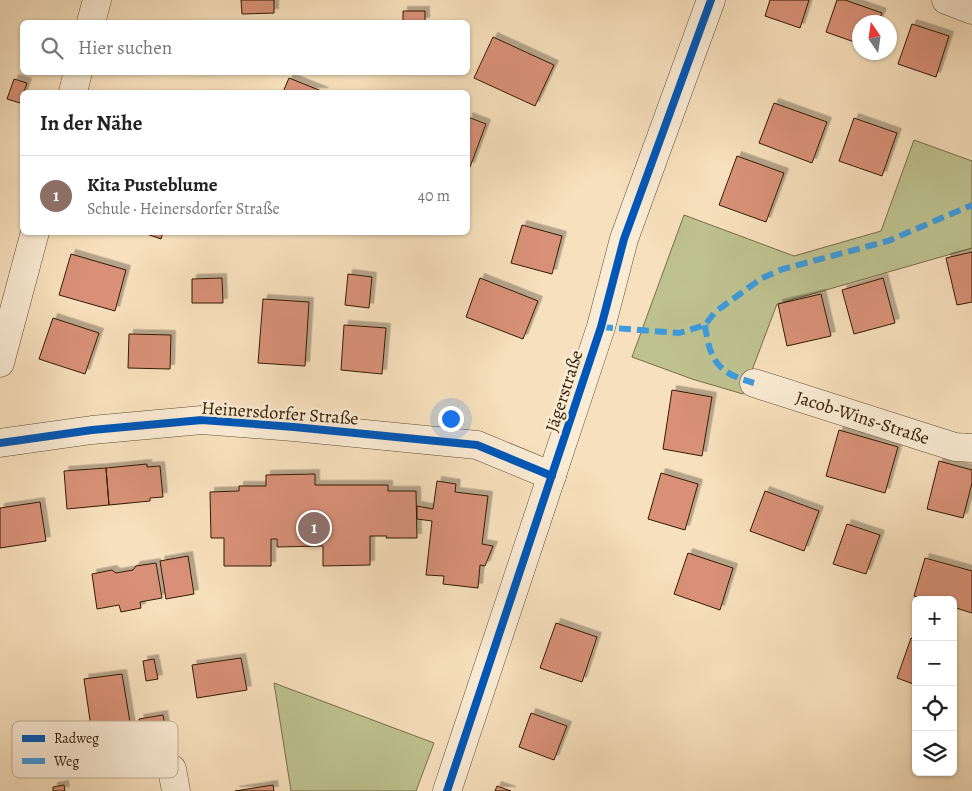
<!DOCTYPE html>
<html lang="de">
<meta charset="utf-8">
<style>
body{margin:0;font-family:Alegreya,serif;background:#f6f6f6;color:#222}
.controls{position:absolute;right:15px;bottom:15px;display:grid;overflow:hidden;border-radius:8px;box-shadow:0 1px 4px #0004}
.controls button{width:45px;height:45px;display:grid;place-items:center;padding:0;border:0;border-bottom:1px solid #e0e0e0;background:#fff;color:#222;font:25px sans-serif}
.compass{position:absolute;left:852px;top:15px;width:45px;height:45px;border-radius:50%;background:#fff;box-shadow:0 1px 4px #0004;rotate:347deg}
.you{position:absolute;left:450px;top:418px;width:18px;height:18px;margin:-12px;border:4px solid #fff;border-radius:50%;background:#1a73e8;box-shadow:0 0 0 8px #1a73e833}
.badge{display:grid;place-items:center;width:32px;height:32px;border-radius:50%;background:#8f2418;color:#fff;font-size:16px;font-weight:700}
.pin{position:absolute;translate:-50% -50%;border:2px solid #fff;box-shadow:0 1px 5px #0006}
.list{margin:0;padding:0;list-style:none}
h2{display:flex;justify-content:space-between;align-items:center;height:65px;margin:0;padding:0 20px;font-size:21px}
h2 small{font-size:16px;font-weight:400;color:#767676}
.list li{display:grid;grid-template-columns:32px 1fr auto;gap:15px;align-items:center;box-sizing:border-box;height:80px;padding:0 20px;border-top:1px solid #e0e0e0}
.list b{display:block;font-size:19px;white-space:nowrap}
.list p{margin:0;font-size:16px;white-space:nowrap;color:#767676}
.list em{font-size:16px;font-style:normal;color:#767676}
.icon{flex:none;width:28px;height:28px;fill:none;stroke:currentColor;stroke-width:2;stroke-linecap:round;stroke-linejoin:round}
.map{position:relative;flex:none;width:972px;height:791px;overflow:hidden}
.search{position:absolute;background:#fff;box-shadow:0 1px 4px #0004;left:20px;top:20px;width:450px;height:55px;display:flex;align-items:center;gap:12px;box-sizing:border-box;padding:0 18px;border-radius:8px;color:#767676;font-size:19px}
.panel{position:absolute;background:#fff;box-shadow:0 1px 4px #0004;left:20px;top:90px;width:450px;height:145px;border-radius:8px}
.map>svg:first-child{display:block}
</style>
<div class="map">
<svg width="972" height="791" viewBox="0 0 972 791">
<defs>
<filter id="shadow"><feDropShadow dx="4.5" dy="-4.5" stdDeviation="0" flood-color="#0004"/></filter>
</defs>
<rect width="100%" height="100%" fill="#f7e0bd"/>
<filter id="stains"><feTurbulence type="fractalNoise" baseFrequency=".004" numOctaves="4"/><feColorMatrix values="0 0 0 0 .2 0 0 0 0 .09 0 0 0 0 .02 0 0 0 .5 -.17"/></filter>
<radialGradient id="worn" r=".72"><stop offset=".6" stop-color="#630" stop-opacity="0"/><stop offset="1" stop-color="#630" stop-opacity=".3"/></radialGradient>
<path fill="#bec290" stroke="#786e49" d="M914,140L972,161V248L777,304L743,394L692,379L632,357L684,215L794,256L881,231Z
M274,683L434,743L416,791H291Z"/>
<path fill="#d89178" stroke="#331b02" filter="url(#shadow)" d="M241,0H274V13L242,14Z
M770,0H809L800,28L765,16Z
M837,0H845L882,13L878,22H860V44L826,32Z
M403,11H425V22H403Z
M912,24L949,36L936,77L898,64Z
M493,37L554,65L535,106L474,78Z
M289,78L324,92H283Z
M14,79L27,83L20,103L7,99Z
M774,103L827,122L812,163L759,143Z
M468,117L486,124L470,167L468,166Z
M854,118L897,133L882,176L839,161Z
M737,156L784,173L766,222L719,205Z
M522,225L562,236L552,274L511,263Z
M141,232H163L161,239Z
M972,252V302L957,305L946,258Z
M71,254L126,270L115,311L59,295Z
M348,274L372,277L369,308L345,305Z
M222,278L223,303H192V279Z
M480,278L538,301L523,339L466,317Z
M883,278L895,323L854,334L842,290Z
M821,294L831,336L787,346L778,304Z
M263,299L309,302L305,366L258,363Z
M53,318L99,333L85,374L39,359Z
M344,325L386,328L382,374L341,370Z
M129,334L171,335L170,369L128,368Z
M672,390L712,397L702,456L663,449Z
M839,430L898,447L885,493L826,476Z
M939,461L972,470V483L963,518L927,509Z
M147,464V467L160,466L163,497L150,498V501L109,505L106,468Z
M106,468L109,505L67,509L64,471Z
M661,473L698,484L685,530L648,519Z
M315,474V485H388V491H416L417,538H386L387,536H370V565L323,566V546L277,547V539H271V566H224V538H211L210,492L239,491V486H266V475Z
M437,481L456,484L455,492L488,496L482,544L493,546L485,566L480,565L478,588L443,584L444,576L426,575L432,521L417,519V506L433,509Z
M765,491L819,511L804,551L750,531Z
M40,502L46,541L0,548V508Z
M847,524L880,535L866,574L833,564Z
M688,553L733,568L720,610L674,594Z
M188,556L194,594L166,599L160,561Z
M925,558L972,571V613L953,607V600H926L914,596Z
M156,563L162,598L140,602L141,608L121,612L119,605L97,609L92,574L112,570L116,573L133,570L136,566Z
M556,623L597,637L582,682L540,668Z
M911,638L916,640V685L897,678Z
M241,658L247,690L197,698L192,665Z
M154,659L158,679L146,681L143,661Z
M122,674L131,728L92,734L84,679Z
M531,713L567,726L554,760L519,747Z
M163,715L167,738L143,742L139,719Z
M64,785L65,791H53V787Z
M273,785L274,791H235Z
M497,786L511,791H495Z"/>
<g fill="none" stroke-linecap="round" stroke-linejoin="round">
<defs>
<g id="minor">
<path d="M946,0L972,10"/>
<path d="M91,22L97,0"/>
<path d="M73,92L78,72"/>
<path d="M0,363L35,232"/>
<path id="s1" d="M754,383L955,447L972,448"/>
<path d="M0,443L92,430L202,420L294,427L477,445L552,476"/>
<path d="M172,769L176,791"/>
<path d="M447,791L601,327L624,239L711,0"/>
</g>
</defs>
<use href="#minor" stroke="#644c31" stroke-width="29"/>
<use href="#minor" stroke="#faebd4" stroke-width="28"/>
<path stroke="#3e9bdd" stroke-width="6" stroke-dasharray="12 6" stroke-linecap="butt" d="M705,325C710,362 718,373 754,383
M601,327L679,333L705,325L715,312L762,278L783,269L888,241L972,205"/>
<defs>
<path id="cycleway" d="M0,443L92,430L202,420L294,427L477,445L552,476
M447,791L601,327L624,239L711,0"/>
</defs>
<use href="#cycleway" stroke="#faebd4" stroke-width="11"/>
<use href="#cycleway" stroke="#0057b8" stroke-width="8"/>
</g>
<g text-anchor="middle" stroke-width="5" stroke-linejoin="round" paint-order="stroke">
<g font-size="18" fill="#331b02" stroke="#faebd4">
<text transform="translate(564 391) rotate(-72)" y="6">Jägerstraße</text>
<text transform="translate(280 413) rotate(4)" y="6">Heinersdorfer Straße</text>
<text dy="6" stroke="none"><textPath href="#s1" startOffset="114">Jacob-Wins-Straße</textPath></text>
</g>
</g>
<rect x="12" y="721" width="166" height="57" rx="8" fill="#faebd4" stroke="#bead95" stroke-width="1"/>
<rect x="22" y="735" width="23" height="7" fill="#0057b8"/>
<rect x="22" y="758" width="23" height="6" fill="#3e9bdd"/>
<g font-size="14" fill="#331b02">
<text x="54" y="743">Radweg</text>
<text x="54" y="766">Weg</text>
</g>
<rect width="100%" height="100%" filter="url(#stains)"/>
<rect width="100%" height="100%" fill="url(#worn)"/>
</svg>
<div class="controls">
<button>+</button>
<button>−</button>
<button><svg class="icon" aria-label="locate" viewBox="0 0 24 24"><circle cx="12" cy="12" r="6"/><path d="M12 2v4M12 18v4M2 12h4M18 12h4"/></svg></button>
<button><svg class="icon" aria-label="layers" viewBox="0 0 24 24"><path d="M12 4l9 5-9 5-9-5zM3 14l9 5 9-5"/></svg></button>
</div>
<svg class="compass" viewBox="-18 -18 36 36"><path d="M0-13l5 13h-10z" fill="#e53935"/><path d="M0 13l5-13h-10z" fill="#767676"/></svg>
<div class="you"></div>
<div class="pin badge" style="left:314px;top:528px;background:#8d6e63">1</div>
<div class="search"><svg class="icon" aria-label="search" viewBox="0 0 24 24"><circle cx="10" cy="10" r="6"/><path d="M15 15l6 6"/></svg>Hier suchen</div>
<section class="panel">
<h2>In der Nähe<small></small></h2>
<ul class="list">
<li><span class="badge" style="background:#8d6e63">1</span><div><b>Kita Pusteblume</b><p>Schule · Heinersdorfer Straße</p></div><em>40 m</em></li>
</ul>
</section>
</div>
